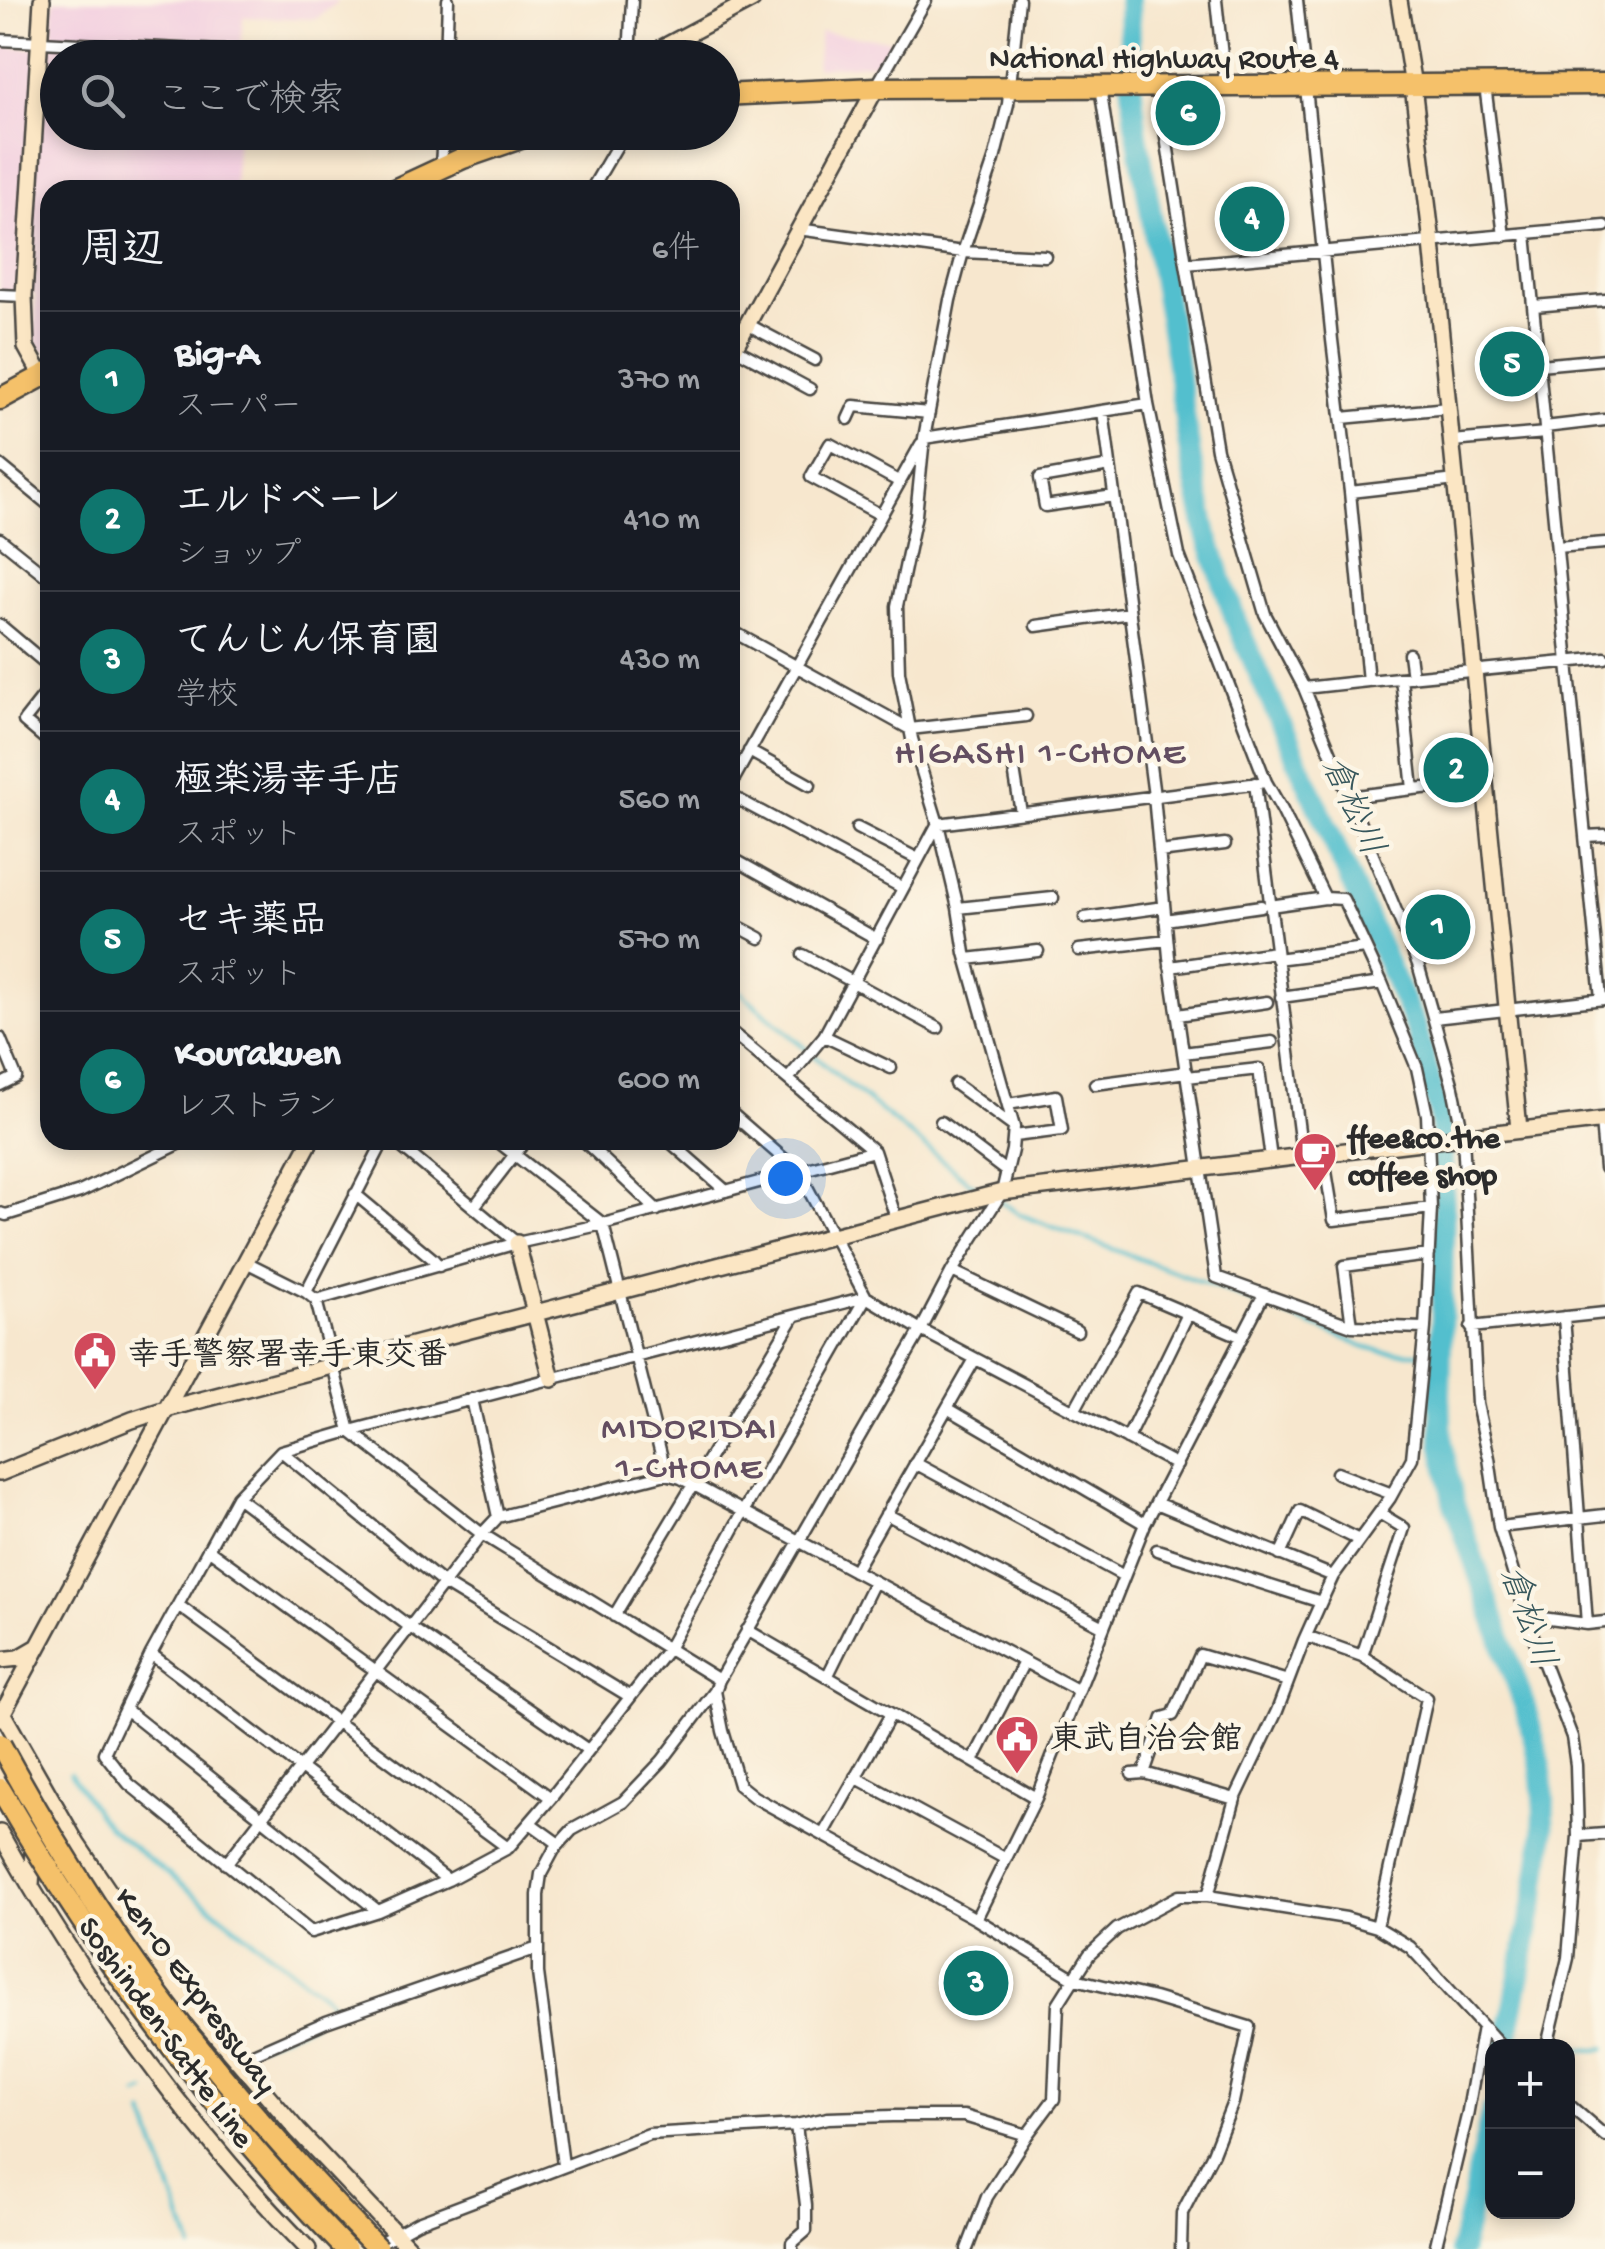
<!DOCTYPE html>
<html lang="ja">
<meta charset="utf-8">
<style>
body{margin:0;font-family:"Gochi Hand","Klee One",sans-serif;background:#242831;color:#f1f3f6}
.controls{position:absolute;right:30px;bottom:30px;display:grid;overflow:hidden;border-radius:20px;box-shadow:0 5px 15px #0003}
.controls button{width:90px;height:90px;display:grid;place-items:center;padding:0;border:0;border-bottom:2px solid #363941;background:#171b24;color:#f1f3f6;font:50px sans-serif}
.you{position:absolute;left:785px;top:1178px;width:35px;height:35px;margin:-25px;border:8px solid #fff;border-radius:50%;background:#1a73e8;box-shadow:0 0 0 15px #1a73e833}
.badge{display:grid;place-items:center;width:65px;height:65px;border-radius:50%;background:#0f766e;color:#fff;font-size:32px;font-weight:700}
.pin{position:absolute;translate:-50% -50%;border:5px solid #fff;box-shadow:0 2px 10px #0006}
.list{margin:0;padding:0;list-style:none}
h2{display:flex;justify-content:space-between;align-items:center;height:130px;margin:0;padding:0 40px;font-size:42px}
h2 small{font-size:32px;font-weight:400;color:#9ea1a6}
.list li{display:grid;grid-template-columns:65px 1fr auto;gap:30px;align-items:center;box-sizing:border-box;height:140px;padding:0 40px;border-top:2px solid #363941}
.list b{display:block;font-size:38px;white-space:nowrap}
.list p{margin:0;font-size:32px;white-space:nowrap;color:#9ea1a6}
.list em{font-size:32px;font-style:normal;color:#9ea1a6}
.icon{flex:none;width:55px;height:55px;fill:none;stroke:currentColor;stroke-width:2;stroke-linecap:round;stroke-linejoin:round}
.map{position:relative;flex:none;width:1605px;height:2249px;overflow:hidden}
.search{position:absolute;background:#171b24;box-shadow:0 5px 15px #0003;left:40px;top:40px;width:700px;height:110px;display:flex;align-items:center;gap:25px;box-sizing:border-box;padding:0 35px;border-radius:55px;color:#9ea1a6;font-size:38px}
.panel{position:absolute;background:#171b24;box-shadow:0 5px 15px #0003;left:40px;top:180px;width:700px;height:970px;border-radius:30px}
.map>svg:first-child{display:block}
</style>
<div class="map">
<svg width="1605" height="2249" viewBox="0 0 1605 2249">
<rect width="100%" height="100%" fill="#fcf5e5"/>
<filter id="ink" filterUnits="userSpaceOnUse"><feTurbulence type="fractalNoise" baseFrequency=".01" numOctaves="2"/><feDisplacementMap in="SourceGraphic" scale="20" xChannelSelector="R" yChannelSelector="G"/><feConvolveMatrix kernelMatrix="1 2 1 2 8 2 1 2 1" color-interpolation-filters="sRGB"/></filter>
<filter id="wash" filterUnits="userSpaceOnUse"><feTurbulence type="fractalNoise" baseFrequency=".0048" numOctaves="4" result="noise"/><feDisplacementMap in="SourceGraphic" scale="40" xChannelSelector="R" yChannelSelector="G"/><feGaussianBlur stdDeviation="2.25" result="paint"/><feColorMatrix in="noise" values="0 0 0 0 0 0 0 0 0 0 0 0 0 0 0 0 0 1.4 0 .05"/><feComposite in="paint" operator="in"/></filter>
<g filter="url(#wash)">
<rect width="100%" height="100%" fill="#f7e7ce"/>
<path fill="#f3cfe0" d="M54,0H336V3L316,19L243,17L240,57L58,58V132L237,133L234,190H50V352L39,350L35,339V293L0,291V46L51,50Z
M820,32L892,40L878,63L816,68Z"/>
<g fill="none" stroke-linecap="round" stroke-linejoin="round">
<path stroke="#53bfce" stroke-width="4" d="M730,983L834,1073L969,1182L985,1192
M998,1200L1021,1215L1202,1282L1363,1346L1384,1352L1441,1354
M70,1773L98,1815L110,1829L329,1999L334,2012L332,2013
M258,2045L314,2022
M1506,2045L1512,2046
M1568,2049L1598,2050L1605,2048
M138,2095L146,2092
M144,2114L192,2249"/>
<path stroke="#53bfce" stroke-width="22" d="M1129,0L1131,81L1137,134L1175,352L1191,460L1207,535L1237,624L1417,1031L1440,1116L1444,1205L1440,1396L1442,1442L1453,1501L1526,1710L1540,1762L1544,1798L1543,1840L1536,1891L1506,2046
M1461,2249L1492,2112"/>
</g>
</g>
<g filter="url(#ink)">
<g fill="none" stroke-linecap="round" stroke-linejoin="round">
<defs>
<path id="street" d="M1216,0L1225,84
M1297,0L1332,340L1350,492L1368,681L1605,658
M0,40L242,52
M446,58L448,0
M629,58L632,0
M1485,85L1504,236
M1158,86L1186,264L1605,226
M876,87L926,0
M1100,87L1148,404L1179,555L1266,782L1282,810L1325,898
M441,166L443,132
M591,190L625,132
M798,229L963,252L1045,256
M1526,234L1601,999
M1186,264L1217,450L1265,614L1304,688L1418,964L1453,1087L1463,1136L1477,1404L1489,1458L1499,1527L1529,1625L1572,1737L1576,1765L1578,1836L1568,1958L1547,2046
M0,295L24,296
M1534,306L1605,300
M747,324L815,360
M734,348L810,389
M1539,365L1605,359
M1103,411L1154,796L1169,957L1216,1277L1352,1326L1425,1328
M1342,418L1448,408
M848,419L854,406L929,413
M1545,427L1605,420
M924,438L1148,404
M1452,441L1546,433
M0,465L50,506
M1110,466L1040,478L1045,506L1114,496
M1350,492L1456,480
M881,515L811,477L830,444L900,482
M0,539L50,579
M1557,547L1605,543
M0,625L50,667
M1036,626L1130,613
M730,630L910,729L1026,716
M1409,654L1412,677
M50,688L24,721L50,743
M1304,688L1368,681
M749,751L810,785
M1013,763L1021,813
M1255,783L1302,1155
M730,786L921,444
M1413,789L1484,782
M730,795L903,888
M1348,797L1413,789L1401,678
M938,824L1259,783
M857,828L918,859
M1585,836L1605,835
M1159,852L1225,844
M730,857L877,939
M958,908L1053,898
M1085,918L1164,907
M1165,920L1261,906
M730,922L760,938
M1079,950L1167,940
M803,955L938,1028
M967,959L1038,951
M1276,959L1365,948
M1170,967L1275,952
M1281,997L1382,983
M1178,1015L1267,1002
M1434,1018L1604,999
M730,1031L874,1151L896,1218
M824,1036L891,1068
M0,1038L16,1077L0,1085
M1183,1053L1272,1042
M1187,1077L1259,1069L1271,1159
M788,1079L824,1036L937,825
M955,1084L1014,1127
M1095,1084L1187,1072
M1008,1104L1056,1096L1062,1130L1014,1136
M730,1112L799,1172L866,1297L921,1330L1177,1465
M1601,1120L1605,1168
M941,1122L1007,1172
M393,1140L517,1243
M496,1140L603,1224L666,1474
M583,1140L657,1210
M668,1140L726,1191
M1323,1153L1334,1220L1431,1208
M355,1194L433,1259L439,1266
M474,1207L526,1140
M0,1213L6,1215L80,1192L187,1140
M246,1262L306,1292L316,1300L350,1431L482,1534L719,1680
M952,1271L1077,1331
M306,1292L384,1140
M866,1297L743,1512L668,1649L551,1798L508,1848L448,1880L378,1911L311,1932L129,1784L104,1753L151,1654L237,1497L281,1451L350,1431Z
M316,1300L517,1243L603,1224L874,1151
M1564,1317L1587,1624
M1352,1326L1344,1266L1429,1255
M1471,1327L1605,1313
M472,1399L498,1517
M947,1408L1145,1524
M1074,1411L1139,1293L1242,1337
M1127,1439L1188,1314
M281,1451L444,1584L629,1696
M915,1463L1124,1576
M1337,1473L1392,1494
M237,1497L410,1627L588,1750
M1156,1503L1333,1576
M886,1514L1104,1627
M1499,1527L1605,1515
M208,1549L551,1798
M1157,1550L1321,1602
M1280,1555L1300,1511L1359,1540
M854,1571L975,1359
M178,1605L508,1848
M614,1616L794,1317
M1527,1616L1587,1624L1605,1622
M747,1630L1036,1798
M1306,1636L1362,1656
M151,1654L448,1880
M827,1677L874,1582
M715,1691L723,1731L739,1785L754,1797L976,1919L1075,1979L1154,1998L1249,2027L1233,2102L1213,2153L1182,2213L1181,2249
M125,1709L378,1911
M973,1761L1024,1662
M1144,1773L1163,1718L1173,1715L1200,1655L1288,1681
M1132,1774L1144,1773L1235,1799
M855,1777L1006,1859
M530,1823L559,1844
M823,1835L891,1714
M1578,1836L1605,1834
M226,1864L482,1534L498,1517L666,1474L681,1478L1079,1691
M1208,1896L1235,1799L1277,1711L1304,1640L1321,1602L1333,1576L1390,1498L1412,1458L1425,1328L1431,1208L1427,1115L1417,1068L1382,983L1343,899L1325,898L1270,906
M976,1919L1036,1798L1145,1524L1264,1294
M1377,1927L1427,1698L1362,1656L1404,1528L1379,1513
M237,2061L326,2022L538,1948
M1568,2104L1605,2136
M563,2165L538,1973V1895L541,1874L554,1850L572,1830L623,1802L662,1761L715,1691L719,1680L921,1330L952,1271L1002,1192L1012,1150L1014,1127L965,953L958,908L938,824L912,739L899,672L897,606L916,515L924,438L950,300L963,252L994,160L1008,104L1019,0
M374,2246L418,2222L649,2134L796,2125L828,2118L892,2116H964L1027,2135
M792,2249V2243L806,2231V2205L796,2125
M967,2249L987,2197L1027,2135L1054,2099L1058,2004L1089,1955L1117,1929L1179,1896H1208L1346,1918L1377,1927L1410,1947L1501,2046
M1435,2249L1467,2116L1483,2027"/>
<path id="secondary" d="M42,0L24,296L26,347L42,376
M1399,0L1413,86L1432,243L1519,1129
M643,58L752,0
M473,149L498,132
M730,356L876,88
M517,1243L552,1379
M0,1473L132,1420L166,1409L1002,1192L1605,1120
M0,1660L19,1658L38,1647
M0,1709L77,1844L151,1954L190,2005L298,2131L410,2249
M0,1718L311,1140
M0,1769L31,1821L34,1833L31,1885
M0,1833C81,1979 191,2131 308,2249"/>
<path id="highway" d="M722,95L876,88L1605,84
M394,190L463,158L538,132
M0,399L50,372"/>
</defs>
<use href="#street" stroke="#4a4743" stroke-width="15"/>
<use href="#secondary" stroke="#4a4743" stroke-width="20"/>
<use href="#highway" stroke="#4a4743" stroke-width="25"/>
<use href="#street" stroke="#fff" stroke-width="10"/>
<use href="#secondary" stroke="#fbe6c4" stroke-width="15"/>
<use href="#highway" stroke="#f5c16b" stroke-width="20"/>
<defs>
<path id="highway-bridge" d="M0,1744C52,1839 110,1933 177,2020C239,2100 307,2176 378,2249
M0,1789C97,1955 211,2111 346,2249"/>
</defs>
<use href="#highway-bridge" stroke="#4a4743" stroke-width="25" stroke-linecap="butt"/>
<use href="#highway-bridge" stroke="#f5c16b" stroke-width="20"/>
</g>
</g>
<defs>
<symbol id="cafe-pin" viewBox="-11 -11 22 30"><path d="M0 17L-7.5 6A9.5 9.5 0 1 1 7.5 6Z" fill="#d1495b" stroke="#fcf5e5"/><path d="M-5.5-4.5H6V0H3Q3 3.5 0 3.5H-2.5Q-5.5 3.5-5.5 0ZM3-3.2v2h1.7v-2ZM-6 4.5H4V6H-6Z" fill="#fff"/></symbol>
<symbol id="civic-pin" viewBox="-11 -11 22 30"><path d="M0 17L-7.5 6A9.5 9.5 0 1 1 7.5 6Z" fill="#d1495b" stroke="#fcf5e5"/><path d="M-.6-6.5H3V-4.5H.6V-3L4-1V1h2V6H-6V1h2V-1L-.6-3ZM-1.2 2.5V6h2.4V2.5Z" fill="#fff"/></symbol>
</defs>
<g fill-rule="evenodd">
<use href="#cafe-pin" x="1290" y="1129" width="50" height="68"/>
<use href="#civic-pin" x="70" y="1328" width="50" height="68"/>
<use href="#civic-pin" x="992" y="1712" width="50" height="68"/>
</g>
<g text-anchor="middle" stroke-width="9" stroke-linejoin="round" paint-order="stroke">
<g font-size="32" fill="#2b2b2b" stroke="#fcf5e5">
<text x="1164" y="67">National Highway Route 4</text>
<text transform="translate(198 1989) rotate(53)" y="11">Ken-O Expressway</text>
<text transform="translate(168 2031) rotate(54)" y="11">Soshinden-Satte Line</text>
</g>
<g font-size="32" font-weight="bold" fill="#2b2b2b" stroke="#fcf5e5" text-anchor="start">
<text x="1348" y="1147">ffee&amp;co.the<tspan x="1348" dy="37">coffee shop</tspan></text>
<text x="128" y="1364">幸手警察署幸手東交番</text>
<text x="1050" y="1748">東武自治会館</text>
</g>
<g font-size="35" letter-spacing="2.5" fill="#634e61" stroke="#fcf5e5">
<text x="1041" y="762">HIGASHI 1-CHOME</text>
<text x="690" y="1437">MIDORIDAI<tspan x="690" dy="40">1-CHOME</tspan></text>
</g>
<g font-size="35" font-style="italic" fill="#37575c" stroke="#fcf5e5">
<text transform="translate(1355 805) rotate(66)" y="12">倉松川</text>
<text transform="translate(1530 1616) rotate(71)" y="12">倉松川</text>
</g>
</g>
</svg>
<div class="controls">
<button>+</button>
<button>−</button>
</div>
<div class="you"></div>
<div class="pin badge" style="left:1438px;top:927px">1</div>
<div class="pin badge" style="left:1456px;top:770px">2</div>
<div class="pin badge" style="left:976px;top:1983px">3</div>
<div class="pin badge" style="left:1252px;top:219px">4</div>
<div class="pin badge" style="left:1512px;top:364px">5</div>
<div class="pin badge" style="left:1188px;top:113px">6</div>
<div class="search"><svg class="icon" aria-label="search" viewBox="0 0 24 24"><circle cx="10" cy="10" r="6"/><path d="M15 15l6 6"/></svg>ここで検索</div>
<section class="panel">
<h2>周辺<small>6件</small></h2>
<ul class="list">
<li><span class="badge">1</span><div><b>Big-A</b><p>スーパー</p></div><em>370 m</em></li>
<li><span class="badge">2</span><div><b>エルドベーレ</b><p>ショップ</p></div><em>410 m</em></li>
<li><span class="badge">3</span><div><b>てんじん保育園</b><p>学校</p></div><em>430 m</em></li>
<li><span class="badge">4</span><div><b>極楽湯幸手店</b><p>スポット</p></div><em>560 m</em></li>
<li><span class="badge">5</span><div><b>セキ薬品</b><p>スポット</p></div><em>570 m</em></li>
<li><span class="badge">6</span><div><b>Kourakuen</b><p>レストラン</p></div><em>600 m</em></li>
</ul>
</section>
</div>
